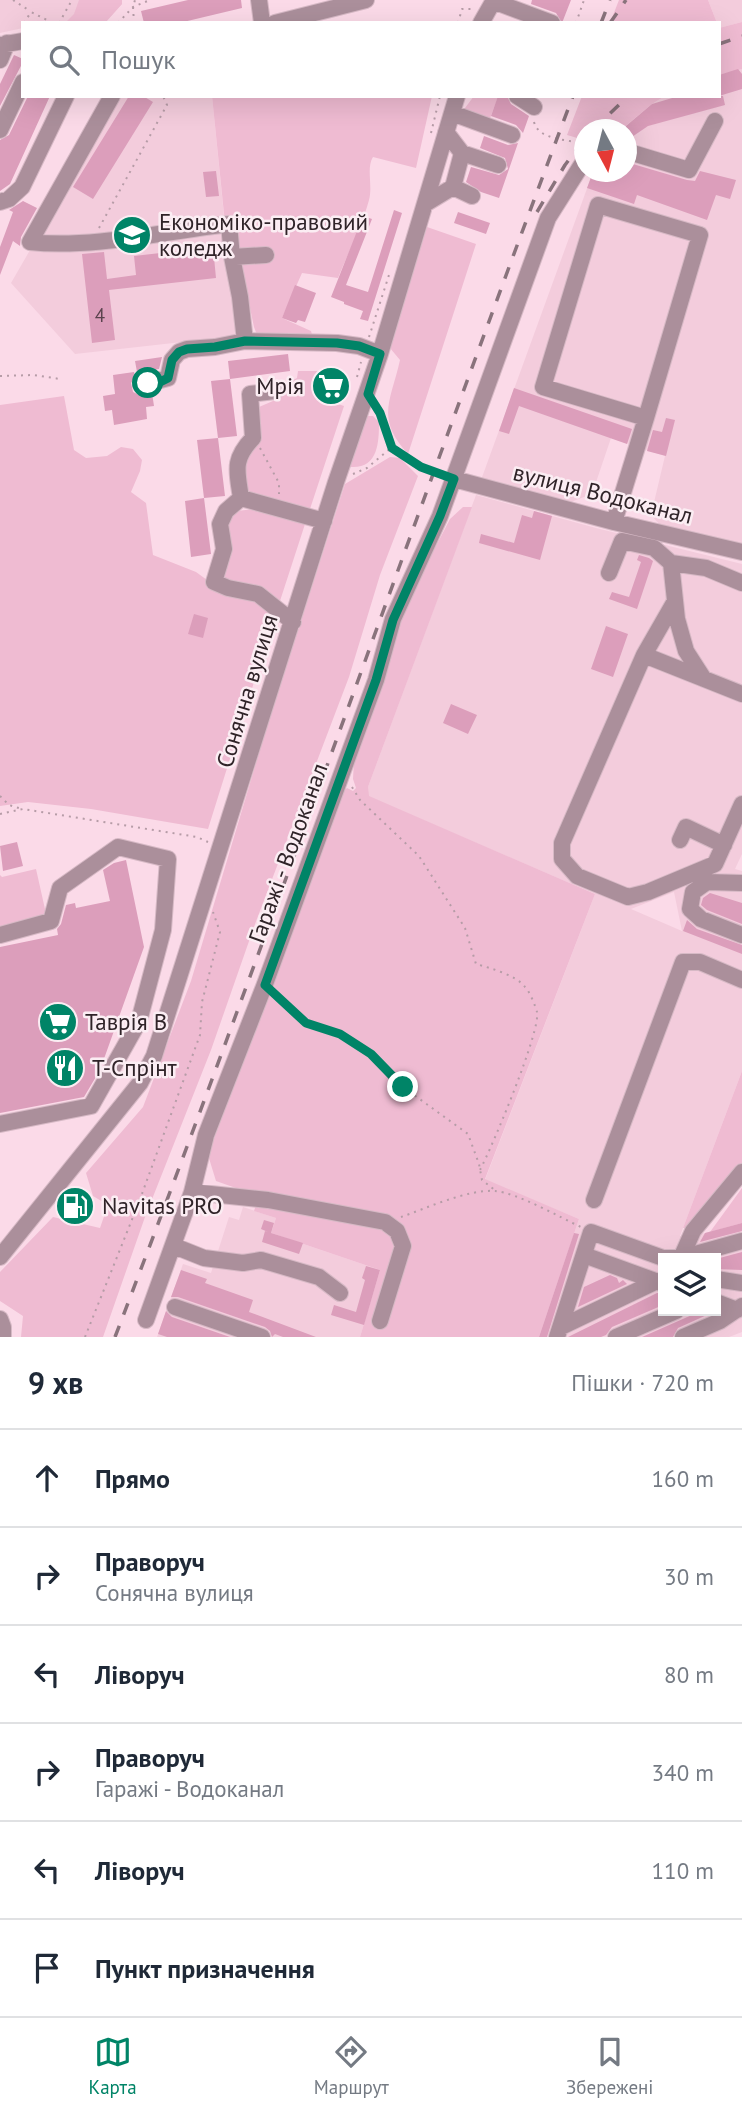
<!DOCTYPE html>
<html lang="uk">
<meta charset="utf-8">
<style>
body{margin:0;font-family:"PT Sans",sans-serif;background:#f6f6f7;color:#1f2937}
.controls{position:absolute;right:21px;bottom:21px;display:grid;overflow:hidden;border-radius:0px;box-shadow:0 7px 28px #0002}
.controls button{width:63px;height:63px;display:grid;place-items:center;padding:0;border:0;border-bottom:2px solid #e0e1e3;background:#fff;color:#1f2937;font:35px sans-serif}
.compass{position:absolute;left:574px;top:119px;width:63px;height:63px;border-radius:50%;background:#fff;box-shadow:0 7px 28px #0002;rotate:173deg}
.stop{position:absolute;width:21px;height:21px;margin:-16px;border:5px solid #008467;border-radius:50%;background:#fff}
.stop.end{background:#008467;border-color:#fff;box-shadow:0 2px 7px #0008}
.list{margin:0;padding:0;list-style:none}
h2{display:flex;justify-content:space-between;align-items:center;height:91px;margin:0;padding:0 28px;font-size:30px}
h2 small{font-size:23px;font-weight:400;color:#747a83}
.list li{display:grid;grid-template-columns:46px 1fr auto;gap:21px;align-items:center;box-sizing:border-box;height:98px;padding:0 28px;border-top:2px solid #e0e1e3}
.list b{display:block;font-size:26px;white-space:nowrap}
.list p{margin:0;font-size:23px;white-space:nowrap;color:#747a83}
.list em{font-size:23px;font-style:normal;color:#747a83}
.icon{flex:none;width:38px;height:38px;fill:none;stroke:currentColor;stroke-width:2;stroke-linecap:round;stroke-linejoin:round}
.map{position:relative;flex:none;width:742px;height:1337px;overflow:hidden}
.search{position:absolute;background:#fff;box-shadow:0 7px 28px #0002;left:21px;right:21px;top:21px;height:77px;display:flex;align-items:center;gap:18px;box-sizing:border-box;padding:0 24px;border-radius:0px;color:#747a83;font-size:26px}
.sheet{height:679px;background:#fff}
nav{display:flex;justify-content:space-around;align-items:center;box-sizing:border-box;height:98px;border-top:2px solid #e0e1e3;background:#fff;font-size:19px;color:#747a83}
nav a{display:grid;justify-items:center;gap:4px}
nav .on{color:#008467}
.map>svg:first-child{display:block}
</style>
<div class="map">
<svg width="742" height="1337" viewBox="0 0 742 1337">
<rect width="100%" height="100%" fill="#fbdae8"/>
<path fill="#f3ccdc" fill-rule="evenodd" d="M0,0H122V4L105,23H23V28L0,33Z
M708,0H742V22L719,28V23H717Z
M742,69V546L661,526L651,515L665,456L611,438L592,494L568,503L481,480L593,172H626V130L622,129L652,104L665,96H719V75Z
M119,96H212L236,336L75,354L11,283Z
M476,495L596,528L742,564V854L735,869L742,871V1071L680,1236H694L742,1223V1332L729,1337H539L579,1219L485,1180L595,894L365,795ZM674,892L682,931L631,909ZM663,1258H716V1311H663Z
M243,1207L276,1218L271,1233L380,1270L360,1337H157L183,1264L211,1273L229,1217L239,1220Z"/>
<path fill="#efbbd2" d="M79,0H122V4L105,23H65L74,14Z
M619,0H708L717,23H610Z
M742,22V69L719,75V28Z
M212,96H432L416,168L373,157C366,168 373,186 369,200C362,226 348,253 338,278L302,273L282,318L311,331L313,338L257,335L254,327L241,265L244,261L273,253L271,249L228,253Z
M474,96H502L498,97L489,121L462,112Z
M582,96H665L652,104L622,129L584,130V140L567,135Z
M427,227L476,244L408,454C375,418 391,401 400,360L390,348Z
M298,371H319L316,383L323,385L320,398L344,406L309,512L251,495C234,468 248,461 257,436C261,428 259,416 259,407L280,398L282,386L297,378Z
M64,396L74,450L86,458L107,456L121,447L133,449L142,460L140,471L131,492L146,503L153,555L196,572L207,580L257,598L275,615L208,829L91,809L28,802L0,806V405Z
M365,416H373L379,422C379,443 378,469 350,467Z
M390,457L400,458L418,476L380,575L349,677L255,924L211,1050L145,1217L103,1337H21L23,1316L0,1301V1272L53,1217L100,1228L108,1205L93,1196L86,1173L143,1107L191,981L268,723L345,484Z
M463,507H472L368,787L369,796L595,894L485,1179L579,1219L539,1337H360L380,1270L271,1233L276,1218L254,1211L256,1205L250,1193L216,1181L208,1155L340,794L347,788L353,791L356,788L353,779L354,761L408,600L450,519Z
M254,509L306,521L279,604L223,583L221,576L228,521L237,511Z
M36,869L47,918L0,929V875L2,877Z
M742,1071V1164L692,1227L683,1228Z
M742,1188V1223L710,1232Z"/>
<path fill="#dc9ebb" d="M188,0H241L242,8L179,23H144L141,11Z
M532,0H571L562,23L556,13L531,4Z
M14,55L23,59V62L0,106V84Z
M738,69L742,74V89L719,96V75Z
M28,96H50L10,184L0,191V140L9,135Z
M129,96H143L153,102L93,199L73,187Z
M498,96H507L511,104L529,116L523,133L516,125L491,116Z
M679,96H723L725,105L648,126L626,141V126L652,104Z
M484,136L508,145L518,143L499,198L481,192L466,182L471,167L499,175L508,169L505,158L480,148Z
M626,162L687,180L695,181L700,171L736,180L730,199L716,195L707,220L637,195L634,204L587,188L593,172H626Z
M216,171L219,196L206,197L203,172Z
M23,201L37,208L21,237L20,246L13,241L0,275V247L13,212L9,210Z
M394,210L402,213L368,321L360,319L363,311L344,304V302L331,297L363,216L372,219L346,285L368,292Z
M458,212L490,223L486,234L454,223Z
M213,247L216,278L109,290L115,340L92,343L82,254L104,252L107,279L136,275L134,256Z
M295,285L316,293L305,322L298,320L296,323L282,318Z
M288,354L290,371L230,379L228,361Z
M162,357L159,369L137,372L135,361Z
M319,371L342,377L338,388H335L331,402L319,398L323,385L316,383Z
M134,372L135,377L131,383L133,392L139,395L152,393L154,406L146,407L147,419L114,425L112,410L105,411L103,396L115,394L113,375Z
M230,379L237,436L218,438L211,381Z
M514,388L632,429L627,444L519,406L509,434L499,431Z
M666,418L675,420L666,456L647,451L653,430L662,432Z
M218,438L225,496L204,498L197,440Z
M204,498L211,554L191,557L185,501Z
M534,511L552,516L540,560L479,543L481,534L514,543L522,515L532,518Z
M639,555L649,558L653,561L637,609L609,599L612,592L629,597L641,562L637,560Z
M194,614L208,618L203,638L188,634Z
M606,626L628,634L613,677L591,669Z
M451,704L477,715L468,734L443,723Z
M17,842L23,866L3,871L0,846Z
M126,860L144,947L100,1070L84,1097L0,1113V947L58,935L57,929L61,924L66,905L75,903L76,908L110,901L103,870L114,863Z
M710,893L742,903V924L707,910L701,905L703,898Z
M687,920L697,929L742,945V954L683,931Z
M264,1220L274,1223L271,1233L303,1243L299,1254L262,1242L265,1231L268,1232L261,1229Z
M742,1223V1231L700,1242L705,1233Z
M574,1233L579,1234L547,1337H539Z
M742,1252V1270L716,1269V1259Z
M366,1266L380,1270L364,1325L331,1315L334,1305L356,1312L365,1280L362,1278Z
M181,1270L207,1279L205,1283L253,1300L249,1312L316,1337H283L275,1334L272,1337L270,1331L265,1327L178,1297H171Z
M610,1275L617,1278L619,1283L623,1280L627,1284L578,1307L584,1287Z
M657,1293H663V1305L612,1327L606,1335L601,1337H568Z
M166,1311L172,1317L230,1337H167L158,1334Z
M701,1311H707L709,1314L678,1328L673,1337H642Z"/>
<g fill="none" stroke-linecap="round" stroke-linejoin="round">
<defs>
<path id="minor" d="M259,0L262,23
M493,1L552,23
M275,23L366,0
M481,23L494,0
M0,45L23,41
M0,60L7,43
M112,96L30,242C90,249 168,231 229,224L232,257
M517,96L534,107
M452,113L512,135
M0,130L23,82
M626,151L689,170L715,121
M462,153L498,165
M453,187L472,196
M0,202L9,199L22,187L66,96
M425,204L453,187L462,153L446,132
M245,341L240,297L232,257L266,255
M141,385L168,378L172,360L179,352L187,349L215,347L245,341L337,343L359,346L380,354
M275,391L250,394L253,438C232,460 237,471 241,498L324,521
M454,479L614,522L742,552
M241,498L226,511L220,524L224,549L214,582L228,588L258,594L293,622
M614,522L646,418L700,235L598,205L543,387L646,418
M671,563L706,568L742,583
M609,573L622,541L654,548L671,563L677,619L686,651L704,679
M644,655L675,601
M742,694L644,655L562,843V859L577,876L628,897L648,892L715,864L742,804
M680,840L686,827L724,845
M742,883L707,882L693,892L690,909L701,919L742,935
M0,935L51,921L60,888L118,847L168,859L163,930L139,1021L91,1106L0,1124
M192,1192L268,1200L385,1222L397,1231L403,1246L380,1321
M594,1200L683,962H700L742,980
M174,1246L204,1258L243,1263L261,1260L319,1277L340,1293
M584,1255L661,1283
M0,1257L140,1083L154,1056L336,482L380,354L457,96
M681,1258L693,1231L742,1172
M716,1279L742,1283
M716,1302L737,1310
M175,1307L262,1337
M0,1319L3,1327V1337
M146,1320L192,1192L206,1135L265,984L354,740L376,680L393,619L440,516L548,218L584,161
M561,1327L657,1281
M557,1337L591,1232L663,1258H681L742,1241
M616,1337L676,1311
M683,1337L720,1321L742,1306"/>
</defs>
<use href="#minor" stroke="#d6b9c5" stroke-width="18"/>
<path stroke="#b69ca7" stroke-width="2" stroke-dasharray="2 5" stroke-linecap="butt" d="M13,0L30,11
M24,23L31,12L53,23
M59,23L72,0
M118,23L133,7L150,0
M134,23L133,7L135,0
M458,23L462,9H473
M576,23L584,0
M534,122C539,141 569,139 584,144
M431,133L440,96
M99,228L167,105L163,96
M369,337L389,275
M0,376L34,375L60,379
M357,377L361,362
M376,406L392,448L421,467L440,474
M260,448L279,483V494
M353,474L367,468L391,448
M352,787L360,800L419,856L465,928L476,964C490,968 516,975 525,987C530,992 535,1005 537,1012C541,1031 492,1147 480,1170
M0,796L9,805L22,809
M0,814L23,809L197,837L208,842
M275,995L306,1023L340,1034L371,1054L403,1087L468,1134L479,1164L482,1180L496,1191
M401,1217C427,1208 468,1189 495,1191C518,1193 559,1217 581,1227
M85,1337L139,1202L200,1035L202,1002L220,932L213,912"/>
<use href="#minor" stroke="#ab8f9b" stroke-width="16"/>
<path stroke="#89737c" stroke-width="3.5" stroke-dasharray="12 12" stroke-linecap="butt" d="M601,23L610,0
M610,23L626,0
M719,44L742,36
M593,130L628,96
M537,212L565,165L584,140
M115,1337C273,925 417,509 573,96"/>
</g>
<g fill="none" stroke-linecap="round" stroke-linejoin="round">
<path stroke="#008467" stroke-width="9" d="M148,383L160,382L168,378L172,360L179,352L187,349L215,347L245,341L337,343L359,346L380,354L368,394L380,413L392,448L421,467L454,479L440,516L393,620L376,680L265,985L306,1023L340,1034L371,1054L403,1087"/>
</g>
<defs>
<symbol id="university-disc" viewBox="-11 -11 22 22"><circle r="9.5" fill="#008467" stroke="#fbedf3"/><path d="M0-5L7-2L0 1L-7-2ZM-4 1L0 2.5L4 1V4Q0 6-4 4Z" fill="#fff"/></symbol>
<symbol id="supermarket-disc" viewBox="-11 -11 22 22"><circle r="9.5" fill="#008467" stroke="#fbedf3"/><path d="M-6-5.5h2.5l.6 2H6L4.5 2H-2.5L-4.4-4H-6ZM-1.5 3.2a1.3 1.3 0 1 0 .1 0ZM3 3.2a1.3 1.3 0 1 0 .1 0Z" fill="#fff"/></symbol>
<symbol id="restaurant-disc" viewBox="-11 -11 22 22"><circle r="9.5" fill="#008467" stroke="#fbedf3"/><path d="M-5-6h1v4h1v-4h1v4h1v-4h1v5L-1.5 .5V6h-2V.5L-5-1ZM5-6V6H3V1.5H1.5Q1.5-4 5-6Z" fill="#fff"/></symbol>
<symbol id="fuel-disc" viewBox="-11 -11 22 22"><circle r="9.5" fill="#008467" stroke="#fbedf3"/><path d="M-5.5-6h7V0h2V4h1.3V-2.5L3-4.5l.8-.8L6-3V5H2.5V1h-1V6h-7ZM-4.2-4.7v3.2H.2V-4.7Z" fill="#fff"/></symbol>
</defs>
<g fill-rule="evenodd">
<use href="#university-disc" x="110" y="213" width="44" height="44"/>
<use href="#supermarket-disc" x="309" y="364" width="44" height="44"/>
<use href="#supermarket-disc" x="36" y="1000" width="44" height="44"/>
<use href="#restaurant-disc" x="43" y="1046" width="44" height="44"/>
<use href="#fuel-disc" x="53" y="1184" width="44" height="44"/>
</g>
<g text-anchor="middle" stroke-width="5" stroke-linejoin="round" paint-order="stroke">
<g font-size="19" fill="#5a424d">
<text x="100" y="322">4</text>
</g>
<g font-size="23" fill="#2f2328" stroke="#fbedf3" text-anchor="start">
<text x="159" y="230">Економіко-правовий<tspan x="159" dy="26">коледж</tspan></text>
<text x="304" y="394" text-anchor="end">Мрія</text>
<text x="85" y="1030">Таврія В</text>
<text x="92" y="1076">Т-Спрінт</text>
<text x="102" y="1214">Navitas PRO</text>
</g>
<g font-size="23" fill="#2f2328" stroke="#fbedf3">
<text transform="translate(603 494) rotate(14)" y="8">вулиця Водоканал</text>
<text transform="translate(247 691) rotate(-73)" y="8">Сонячна вулиця</text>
<text transform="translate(288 853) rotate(-70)" y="8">Гаражі - Водоканал</text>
</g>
</g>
</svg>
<div class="controls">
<button><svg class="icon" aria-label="layers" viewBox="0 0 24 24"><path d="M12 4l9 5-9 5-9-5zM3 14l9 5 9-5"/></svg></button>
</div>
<svg class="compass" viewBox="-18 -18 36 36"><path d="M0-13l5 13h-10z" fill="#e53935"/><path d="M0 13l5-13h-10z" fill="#747a83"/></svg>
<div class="stop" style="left:148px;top:383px"></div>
<div class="stop end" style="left:403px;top:1087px"></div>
<div class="search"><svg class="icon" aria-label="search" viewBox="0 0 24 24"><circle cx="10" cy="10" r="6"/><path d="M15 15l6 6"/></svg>Пошук</div>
</div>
<section class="sheet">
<h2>9 хв<small>Пішки · 720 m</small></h2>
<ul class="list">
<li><svg class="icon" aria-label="ahead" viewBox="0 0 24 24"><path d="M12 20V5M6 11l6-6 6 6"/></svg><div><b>Прямо</b></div><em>160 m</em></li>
<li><svg class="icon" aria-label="right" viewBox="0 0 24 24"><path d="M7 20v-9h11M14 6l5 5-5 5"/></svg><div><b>Праворуч</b><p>Сонячна вулиця</p></div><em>30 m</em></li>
<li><svg class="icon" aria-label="left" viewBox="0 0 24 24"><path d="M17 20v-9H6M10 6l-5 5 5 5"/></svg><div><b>Ліворуч</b></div><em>80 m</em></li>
<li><svg class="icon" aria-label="right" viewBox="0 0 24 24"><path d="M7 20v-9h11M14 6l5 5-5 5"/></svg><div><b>Праворуч</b><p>Гаражі - Водоканал</p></div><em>340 m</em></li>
<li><svg class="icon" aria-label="left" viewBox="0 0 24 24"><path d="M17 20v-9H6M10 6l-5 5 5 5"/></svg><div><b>Ліворуч</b></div><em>110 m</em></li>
<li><svg class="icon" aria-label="arrive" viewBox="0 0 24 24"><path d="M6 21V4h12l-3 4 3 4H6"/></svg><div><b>Пункт призначення</b></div></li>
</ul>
</section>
<nav>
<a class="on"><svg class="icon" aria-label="map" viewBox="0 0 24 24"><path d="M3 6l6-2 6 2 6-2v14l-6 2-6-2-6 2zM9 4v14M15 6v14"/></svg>Карта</a>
<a><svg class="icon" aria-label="directions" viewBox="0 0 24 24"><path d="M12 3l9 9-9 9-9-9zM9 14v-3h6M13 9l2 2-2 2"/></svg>Маршрут</a>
<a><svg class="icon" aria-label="saved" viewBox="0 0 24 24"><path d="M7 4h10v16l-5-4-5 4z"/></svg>Збережені</a>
</nav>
